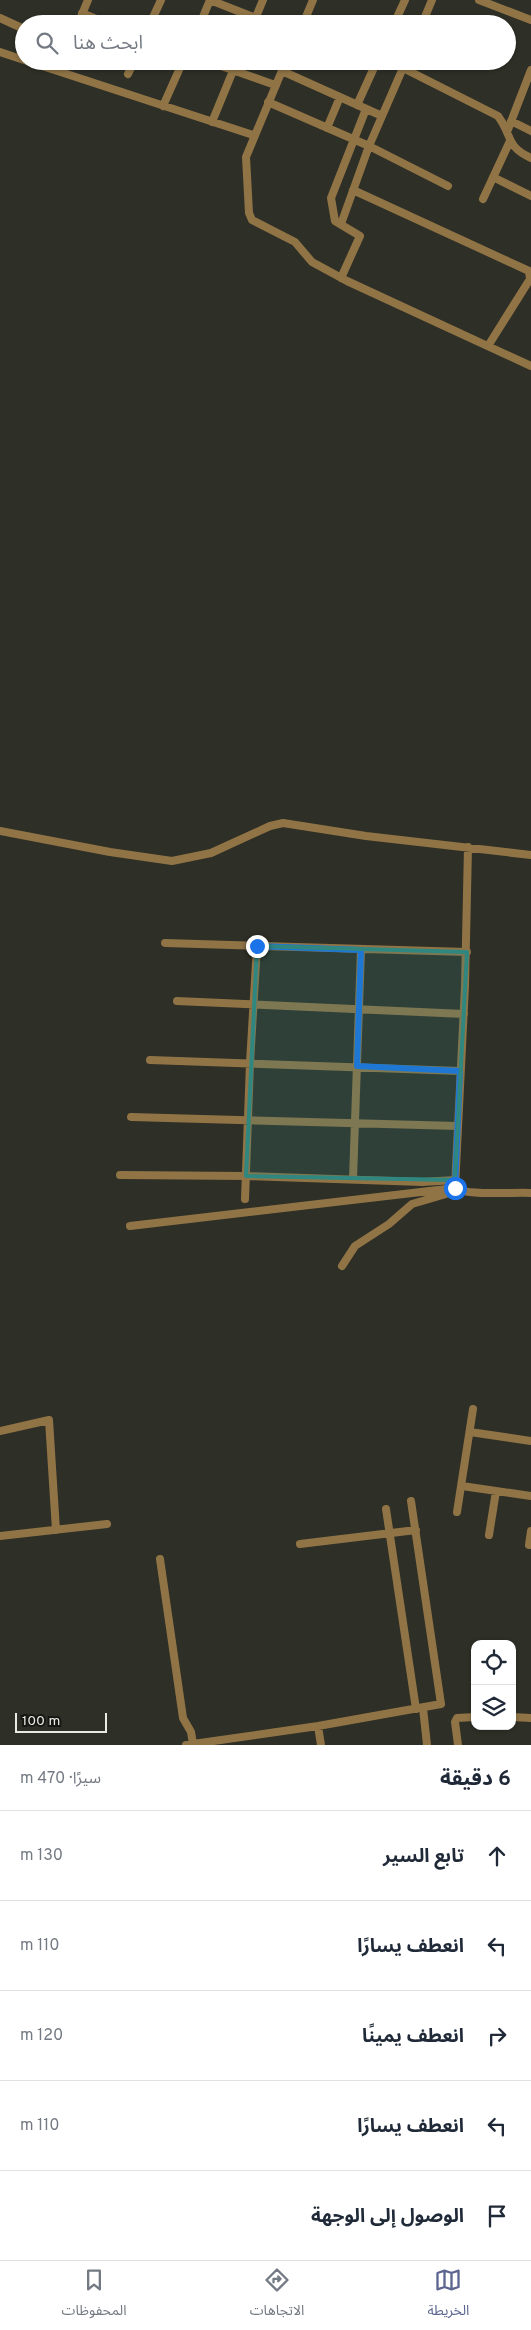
<!DOCTYPE html>
<html lang="ar">
<meta charset="utf-8">
<style>
body{margin:0;font-family:Overpass,"Noto Sans Arabic",sans-serif;background:#f2f2f3;color:#1f2937;direction:rtl}
.controls{position:absolute;right:15px;bottom:15px;display:grid;overflow:hidden;border-radius:10px;box-shadow:0 1px 4px #0004}
.controls button{width:45px;height:45px;display:grid;place-items:center;padding:0;border:0;border-bottom:1px solid #e0e1e3;background:#fff;color:#1f2937;font:25px sans-serif}
.scale{position:absolute;left:15px;bottom:12px;width:92px;box-sizing:border-box;padding-left:5px;border:2px solid #eaeae5;border-top:0;font-size:14px;line-height:18px;white-space:nowrap;color:#eaeae5;-webkit-text-stroke:4px #161613;paint-order:stroke}
.stop{position:absolute;width:15px;height:15px;margin:-11px;border:4px solid #1a73e8;border-radius:50%;background:#fff}
.stop.end{background:#1a73e8;border-color:#fff;box-shadow:0 1px 5px #0008}
.list{margin:0;padding:0;list-style:none}
h2{display:flex;justify-content:space-between;align-items:center;height:65px;margin:0;padding:0 20px;font-size:21px}
h2 small{font-size:16px;font-weight:400;color:#747a83}
.list li{display:grid;grid-template-columns:32px 1fr auto;gap:15px;align-items:center;box-sizing:border-box;height:90px;padding:0 20px;border-top:1px solid #e0e1e3}
.list b{display:block;font-size:19px;white-space:nowrap}
.list em{font-size:16px;font-style:normal;color:#747a83}
.icon{flex:none;width:28px;height:28px;fill:none;stroke:currentColor;stroke-width:2;stroke-linecap:round;stroke-linejoin:round}
.map{position:relative;flex:none;width:531px;height:1745px;overflow:hidden;direction:ltr}
.search{position:absolute;background:#fff;box-shadow:0 1px 4px #0004;left:15px;right:15px;top:15px;height:55px;display:flex;align-items:center;gap:12px;box-sizing:border-box;padding:0 18px;border-radius:28px;color:#747a83;font-size:19px}
.sheet{height:515px;background:#fff}
nav{display:flex;justify-content:space-around;align-items:center;box-sizing:border-box;height:70px;border-top:1px solid #e0e1e3;background:#fff;font-size:14px;color:#747a83}
nav a{display:grid;justify-items:center;gap:2px}
nav .on{color:#5c6690}
.map>svg:first-child{display:block}
</style>
<div class="map">
<svg width="531" height="1745" viewBox="0 0 531 1745">
<rect width="100%" height="100%" fill="#2e2f26"/>
<g fill="none" stroke-linecap="round" stroke-linejoin="round">
<path stroke="#907446" stroke-width="8" d="M210,0L271,24
M479,0L531,20
M82,13L108,24
M0,18L24,29
M78,24L88,0
M150,24L161,0
M200,24L210,0
M253,24L263,0
M303,24L313,0
M394,24L405,0
M422,24L432,0
M0,52L24,60
M27,61L253,135
M207,61L275,85
M286,61L246,157L249,213L252,220L295,242L312,262L347,281L531,366
M403,68L498,116C513,136 505,146 531,158
M282,71L382,116
M128,74L134,61
M268,102L369,146L448,186
M357,105L377,61
M163,106L183,61
M511,121L531,131
M212,122L237,61
M327,128L340,97
M507,132L531,70
M493,177L531,196
M353,190L529,271L530,279L488,346
M483,199L510,141
M341,224L369,146L406,61
M341,278L360,236L335,221L331,198L366,109
M0,831L110,852L172,861L211,853L270,826L283,823L366,836L531,855
M165,943L467,952
M177,1001L464,1014
M150,1060L460,1071
M131,1117L458,1126
M120,1175L246,1176L422,1182L455,1180
M353,1179L361,949
M455,1188L465,986L468,847
M245,1199L250,1063L257,946
M130,1226L455,1188C465,1196 515,1192 531,1193
M342,1266L355,1246L389,1224L412,1204L446,1194L447,1189
M0,1431L49,1420L56,1530
M470,1432L531,1441
M462,1486L531,1496
M386,1509L416,1709
M457,1512L473,1409
M489,1535L496,1491
M0,1536L107,1524
M300,1544L416,1530
M529,1545L531,1531
M160,1559L183,1718L191,1732L193,1744
M423,1708L427,1745
M512,1717L531,1718
M318,1726L321,1745
M186,1745L318,1726L441,1704L411,1501
M458,1745L455,1722L457,1718L475,1717"/>
</g>
<g fill="none" stroke-linecap="round" stroke-linejoin="round">
<path stroke="#1a73e8" stroke-width="6" d="M257,946L361,950L357,1066L460,1071L455,1188"/>
</g>
<path fill="#308780" fill-opacity="0.2" stroke="#308780" stroke-width="4" stroke-linejoin="round" d="M257,946L467,952L455,1180L246,1176Z"/>
</svg>
<div class="controls">
<button><svg class="icon" aria-label="locate" viewBox="0 0 24 24"><circle cx="12" cy="12" r="6"/><path d="M12 2v4M12 18v4M2 12h4M18 12h4"/></svg></button>
<button><svg class="icon" aria-label="layers" viewBox="0 0 24 24"><path d="M12 4l9 5-9 5-9-5zM3 14l9 5 9-5"/></svg></button>
</div>
<div class="scale">100 m</div>
<div class="stop" style="left:455px;top:1188px"></div>
<div class="stop end" style="left:257px;top:946px"></div>
<div class="search"><svg class="icon" aria-label="search" viewBox="0 0 24 24"><circle cx="10" cy="10" r="6"/><path d="M15 15l6 6"/></svg>ابحث هنا</div>
</div>
<section class="sheet">
<h2>6 دقيقة<small>سيرًا · 470 m</small></h2>
<ul class="list">
<li><svg class="icon" aria-label="ahead" viewBox="0 0 24 24"><path d="M12 20V5M6 11l6-6 6 6"/></svg><div><b>تابع السير</b></div><em>130 m</em></li>
<li><svg class="icon" aria-label="left" viewBox="0 0 24 24"><path d="M17 20v-9H6M10 6l-5 5 5 5"/></svg><div><b>انعطف يسارًا</b></div><em>110 m</em></li>
<li><svg class="icon" aria-label="right" viewBox="0 0 24 24"><path d="M7 20v-9h11M14 6l5 5-5 5"/></svg><div><b>انعطف يمينًا</b></div><em>120 m</em></li>
<li><svg class="icon" aria-label="left" viewBox="0 0 24 24"><path d="M17 20v-9H6M10 6l-5 5 5 5"/></svg><div><b>انعطف يسارًا</b></div><em>110 m</em></li>
<li><svg class="icon" aria-label="arrive" viewBox="0 0 24 24"><path d="M6 21V4h12l-3 4 3 4H6"/></svg><div><b>الوصول إلى الوجهة</b></div></li>
</ul>
</section>
<nav>
<a class="on"><svg class="icon" aria-label="map" viewBox="0 0 24 24"><path d="M3 6l6-2 6 2 6-2v14l-6 2-6-2-6 2zM9 4v14M15 6v14"/></svg>الخريطة</a>
<a><svg class="icon" aria-label="directions" viewBox="0 0 24 24"><path d="M12 3l9 9-9 9-9-9zM9 14v-3h6M13 9l2 2-2 2"/></svg>الاتجاهات</a>
<a><svg class="icon" aria-label="saved" viewBox="0 0 24 24"><path d="M7 4h10v16l-5-4-5 4z"/></svg>المحفوظات</a>
</nav>
